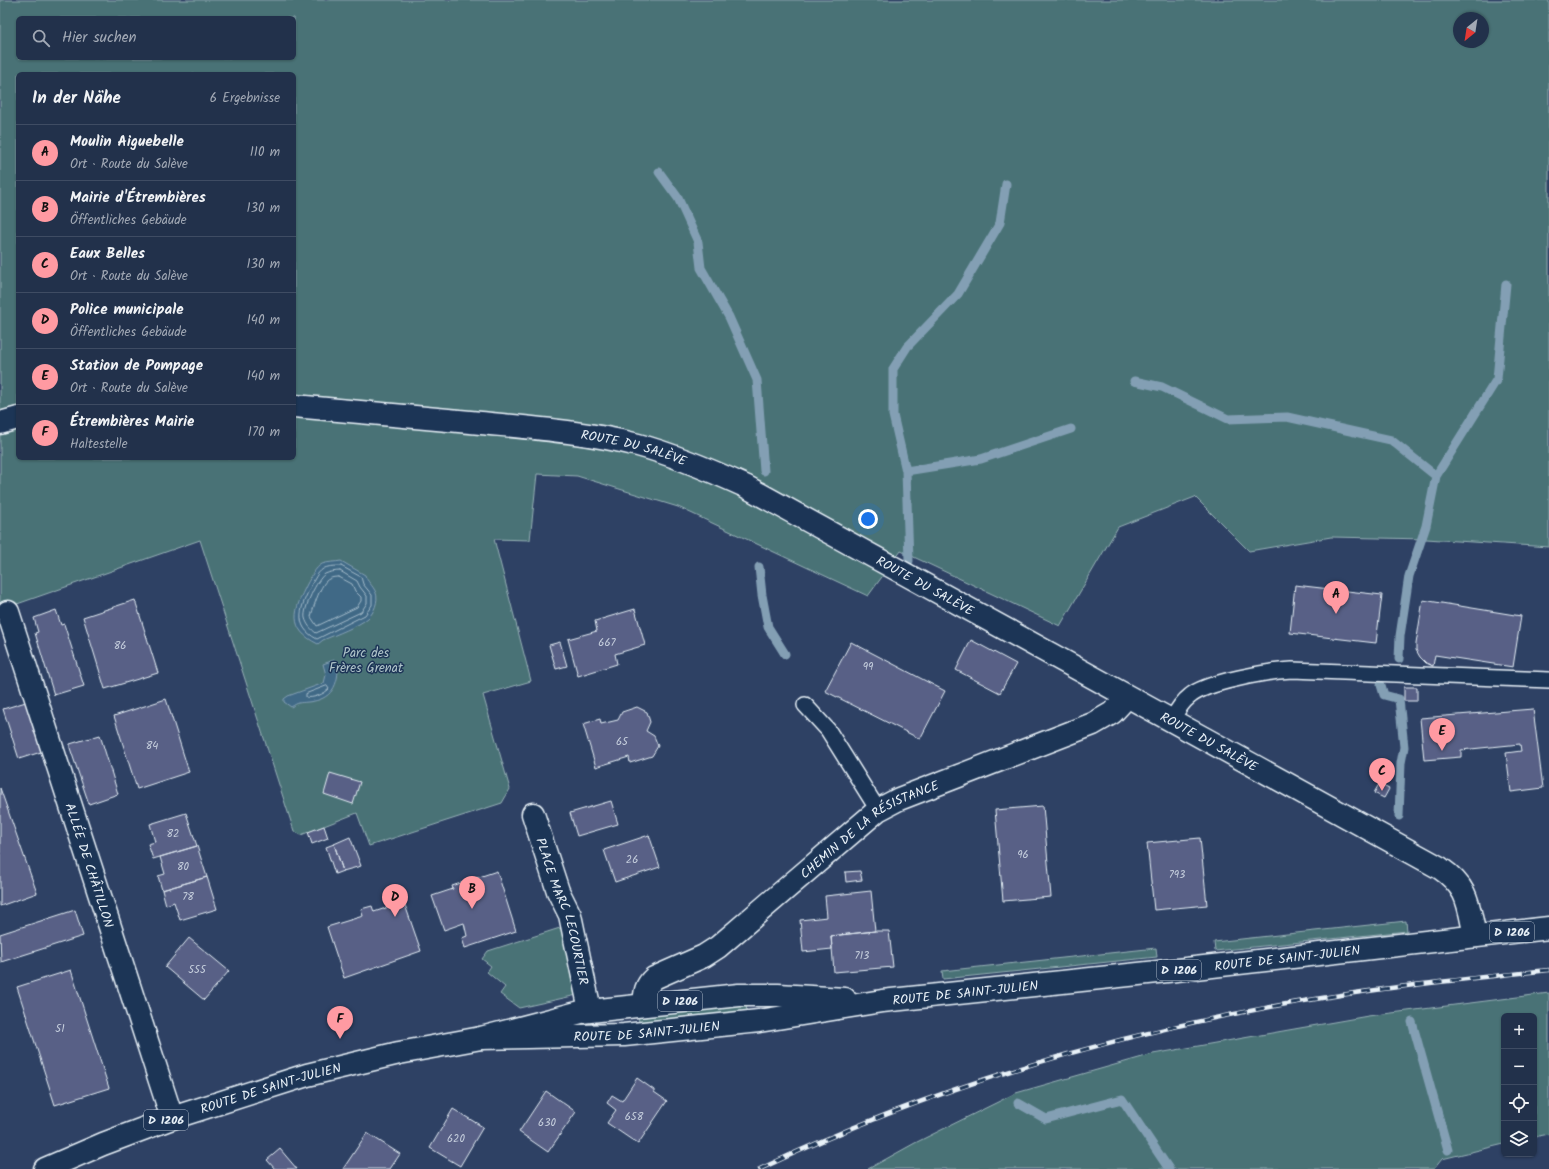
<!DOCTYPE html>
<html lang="de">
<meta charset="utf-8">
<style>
body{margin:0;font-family:Kalam,sans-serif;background:#2a3952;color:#f1f3f6}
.controls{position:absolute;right:12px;bottom:12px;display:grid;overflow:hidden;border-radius:6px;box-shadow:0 1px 3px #0004}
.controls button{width:36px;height:36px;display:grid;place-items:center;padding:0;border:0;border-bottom:1px solid #3f4c63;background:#22314b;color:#f1f3f6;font:20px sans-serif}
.compass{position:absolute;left:1453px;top:12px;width:36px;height:36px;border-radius:50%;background:#22314b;box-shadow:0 1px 3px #0004;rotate:210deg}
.you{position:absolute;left:868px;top:519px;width:14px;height:14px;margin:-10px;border:3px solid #fff;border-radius:50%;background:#1a73e8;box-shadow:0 0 0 6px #1a73e833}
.badge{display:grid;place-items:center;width:26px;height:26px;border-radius:50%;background:#ff9aa2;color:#111;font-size:13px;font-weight:700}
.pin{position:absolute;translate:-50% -33px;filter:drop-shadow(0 1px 2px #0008)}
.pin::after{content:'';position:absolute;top:21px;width:14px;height:12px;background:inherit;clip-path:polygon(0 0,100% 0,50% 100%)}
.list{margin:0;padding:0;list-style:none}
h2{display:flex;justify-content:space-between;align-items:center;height:52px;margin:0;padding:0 16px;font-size:17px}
h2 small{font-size:13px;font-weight:400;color:#a2a9b5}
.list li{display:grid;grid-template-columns:26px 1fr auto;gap:12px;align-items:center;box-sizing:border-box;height:56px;padding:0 16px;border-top:1px solid #3f4c63}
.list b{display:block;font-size:15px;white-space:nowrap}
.list p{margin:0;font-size:13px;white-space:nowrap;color:#a2a9b5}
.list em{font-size:13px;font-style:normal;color:#a2a9b5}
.icon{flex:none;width:22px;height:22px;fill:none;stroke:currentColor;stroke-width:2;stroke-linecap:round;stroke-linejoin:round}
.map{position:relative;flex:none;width:1549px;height:1169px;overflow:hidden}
.search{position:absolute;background:#22314b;box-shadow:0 1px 3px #0004;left:16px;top:16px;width:280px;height:44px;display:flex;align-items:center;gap:10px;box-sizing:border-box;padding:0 14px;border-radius:6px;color:#a2a9b5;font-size:15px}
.panel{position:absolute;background:#22314b;box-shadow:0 1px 3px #0004;left:16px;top:72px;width:280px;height:388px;border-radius:6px}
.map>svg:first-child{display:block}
</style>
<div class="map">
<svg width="1549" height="1169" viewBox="0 0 1549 1169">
<rect width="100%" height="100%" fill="#2e4164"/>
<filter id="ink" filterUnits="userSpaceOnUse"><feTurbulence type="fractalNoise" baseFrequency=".025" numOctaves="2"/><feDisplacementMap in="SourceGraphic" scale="8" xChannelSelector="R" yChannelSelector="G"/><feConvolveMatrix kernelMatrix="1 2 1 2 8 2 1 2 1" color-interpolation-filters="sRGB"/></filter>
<g filter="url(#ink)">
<path fill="#497276" stroke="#98b2b7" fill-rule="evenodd" d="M0,0H1549V547L1426,539L1331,537L1249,551L1195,497L1118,527L1060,626L901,551L868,596L678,507L577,476L537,474L530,540L494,539L531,681L483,695L510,789L502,803L369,846L357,813L301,835L294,831L200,540L0,610ZM18,18H294V58H18ZM1459,18H1483V42H1459ZM18,74H294V458H18Z
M1406,921L1407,931L1215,951L1214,942Z
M563,927L577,995L519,1008L500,994L505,987L487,972L491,966L482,959L488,951Z
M1156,948L1157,957L943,979L942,971Z
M1549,993V1134L1534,1137V1016H1504V1144L1442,1159L1434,1169H868L915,1143L1016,1093L1153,1054L1368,1016Z
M746,1003L747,1014L639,1024L638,1013Z"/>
<path fill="#3f6986" stroke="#839fb4" d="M341,561L365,575C367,582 373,585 376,593C379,600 374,613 368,618C359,626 335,635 323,640L318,644C287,629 294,610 307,584C311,577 315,568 322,564C327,562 336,562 341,561Z
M334,660L338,663C339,685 332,700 308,702C298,703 299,702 291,707L284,702V699L288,696L324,683L326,675L323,664Z"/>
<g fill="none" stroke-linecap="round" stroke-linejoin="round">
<path stroke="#a4bbca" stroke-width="1" d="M341,566L361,577L363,584L372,595V605L365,615L317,639C292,626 301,606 311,586C314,580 317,573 323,569C327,566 336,566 341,566Z
M340,571L357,581L360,587L367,596V603L361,612L316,633C311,629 307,625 305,618C303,609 317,579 325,574C329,572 336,571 340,571Z
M339,577L352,584L355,591L361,597V601L357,607L317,626L311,617C313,608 321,582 329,579C332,577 336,577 339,577Z
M327,686L329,689C324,694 313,699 306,697V694Z"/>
<path stroke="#839fb4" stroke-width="9" d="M659,172L678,198L698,242L701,268L729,317L757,380L764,471
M1134,381L1162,387L1228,419L1287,417L1391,440L1436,476
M906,471L893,415V369L907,347L958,294L1000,223L1006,184
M909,561L906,471L981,459L1071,429
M759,567L762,595L768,627L785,654
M1399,659L1400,636L1409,576L1426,526L1436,476L1497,379L1506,284
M1381,685L1384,695L1399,699L1404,747L1401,763L1399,816
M1412,1022L1448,1150
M1018,1103L1046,1119L1122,1099L1169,1169"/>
</g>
<path fill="#586186" stroke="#e8f1f8" d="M1295,585L1382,595L1376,643L1290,633Z
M135,600L158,673L105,689L83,617Z
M1423,600L1521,616L1513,667L1435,655L1433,666L1426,663L1420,657L1416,650V644Z
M635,609L645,645L615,654L617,664L578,676L568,639L597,631L595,621Z
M56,610L61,625L64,624L84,686L54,695L35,633L38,632L34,618Z
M971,640L1016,664L1000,693L956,670Z
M560,642L567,666L556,669L549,645Z
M851,642L945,691L920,739L825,691Z
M1404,687H1417V701H1404Z
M166,699L189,772L137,789L114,716Z
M29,701L44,751L19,759L3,709Z
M637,707L647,712L650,722L646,731L654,736L658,746L652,756L630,763L629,757L596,767L583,724L600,719L601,724L618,720L622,712Z
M1533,709L1543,788L1511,792L1506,753L1521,751L1520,744L1461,750V757L1424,760L1420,718Z
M100,735L118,794L89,804L70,748V744Z
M330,773L360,782L353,804L324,794Z
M1379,784L1389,789L1384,798L1374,793Z
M0,788L37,893L0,906Z
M611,801L618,824L577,836L570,813Z
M1043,806L1051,897L1003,901L995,810Z
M186,813L197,846L153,859L148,844L155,842L150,824Z
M324,826L328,838L312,844L308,832Z
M649,835L660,867L615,882L604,850Z
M350,837L361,866L343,871L334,844Z
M1200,838L1207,905L1154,910L1147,843Z
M334,844L343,871L335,874L326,847Z
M197,846L207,877L162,890L158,876L165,874L160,857Z
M497,871L516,931L465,948L462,938L467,936L464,923L444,930L432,896L453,889L452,886Z
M860,871L862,880L846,882L845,872Z
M207,877L217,909L180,920L174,902L166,905L162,890Z
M871,891L875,931L831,936L832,949L803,952L800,920L827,917L825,896Z
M404,902L421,951L344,978L327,927L363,916L361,909L372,906L374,912Z
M75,910L83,936L1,962L0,934Z
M875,931H889L893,967L834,972L831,936Z
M189,938L229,971L204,1000L165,967Z
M71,970L109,1088L55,1105L17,987Z
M637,1078L654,1090V1092L667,1101L638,1144L607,1123L616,1110L607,1103L612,1095L622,1101Z
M546,1091L576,1112L548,1152L519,1132Z
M453,1109L483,1127L460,1166L430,1148Z
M367,1133L400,1154L390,1169H343Z
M280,1149L297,1169H275L267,1160Z"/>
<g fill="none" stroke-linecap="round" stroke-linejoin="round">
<defs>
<path id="service" d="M805,705L828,730L878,810
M1171,721C1176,712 1182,702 1190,696C1206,682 1270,671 1292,670L1549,680"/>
<g id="minor">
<path id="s1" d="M8,612L172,1118"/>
<path id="s2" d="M533,814L558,891L570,915L590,1010"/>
<path id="s3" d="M644,1005C645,993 645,986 654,978L704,956L718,947L878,810L899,799L1093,724L1112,713L1127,697"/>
</g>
<g id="tertiary">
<path id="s4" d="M294,406C356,412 419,417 481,423C533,428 587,432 638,445C675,455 710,470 745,486L1440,868C1469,888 1468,904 1475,936"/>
<path d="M0,423L18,418"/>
</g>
<g id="primary">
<path id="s5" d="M481,1038L624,1035L759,1021L882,1001L1186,969L1549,928"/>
<path id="s6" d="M45,1169L103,1144L172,1118L307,1075L399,1053L481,1038L581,1012L739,995H778L845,999"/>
</g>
</defs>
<use href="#service" stroke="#e8f1f8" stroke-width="18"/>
<use href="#minor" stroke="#e8f1f8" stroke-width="25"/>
<use href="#tertiary" stroke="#e8f1f8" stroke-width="25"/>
<use href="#primary" stroke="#e8f1f8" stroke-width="25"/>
<use href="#service" stroke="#1d3557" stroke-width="15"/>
<use href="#minor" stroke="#1d3557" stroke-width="22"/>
<use href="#tertiary" stroke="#1d3557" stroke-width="22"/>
<use href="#primary" stroke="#1d3557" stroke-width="22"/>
<defs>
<path id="rail" d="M760,1169C928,1089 1110,1035 1292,1003C1377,988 1463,979 1549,970"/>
</defs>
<use href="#rail" stroke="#e8f1f8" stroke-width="4.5"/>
<use href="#rail" stroke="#1d3557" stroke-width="3" stroke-dasharray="9" stroke-linecap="butt"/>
</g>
</g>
<g text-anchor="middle" stroke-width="3" stroke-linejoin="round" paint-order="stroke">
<g font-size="11" fill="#c4cddc">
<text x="607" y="646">667</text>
<text x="120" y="649">86</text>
<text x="868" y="670">99</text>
<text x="622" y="745">65</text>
<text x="152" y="749">84</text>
<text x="173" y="837">82</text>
<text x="1023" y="858">96</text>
<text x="632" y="863">26</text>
<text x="183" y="870">80</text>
<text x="1177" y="878">793</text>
<text x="188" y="900">78</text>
<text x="862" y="959">713</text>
<text x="197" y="973">555</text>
<text x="60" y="1032">51</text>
<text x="634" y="1120">658</text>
<text x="547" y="1126">630</text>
<text x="456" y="1142">620</text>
</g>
<g fill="#1d3557" stroke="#abb9c8" stroke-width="1">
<rect x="1490" y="922" width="44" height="20" rx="3"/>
<rect x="1157" y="960" width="44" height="20" rx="3"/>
<rect x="658" y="991" width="44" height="20" rx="3"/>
<rect x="144" y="1110" width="44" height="20" rx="3"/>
</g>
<g font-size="12" font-weight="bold" fill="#e8f1f8">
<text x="1512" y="936">D 1206</text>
<text x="1179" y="974">D 1206</text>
<text x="680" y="1005">D 1206</text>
<text x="166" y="1124">D 1206</text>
</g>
<g font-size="13" fill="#e8f1f8" stroke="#1d3557">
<text dy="5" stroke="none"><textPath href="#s4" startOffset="343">ROUTE DU SALÈVE</textPath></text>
<text dy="5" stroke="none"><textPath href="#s4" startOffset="667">ROUTE DU SALÈVE</textPath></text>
<text dy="5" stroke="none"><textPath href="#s4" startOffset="991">ROUTE DU SALÈVE</textPath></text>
<text dy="5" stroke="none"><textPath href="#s3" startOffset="294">CHEMIN DE LA RÉSISTANCE</textPath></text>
<text dy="5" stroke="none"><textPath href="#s1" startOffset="266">ALLÉE DE CHÂTILLON</textPath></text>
<text dy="5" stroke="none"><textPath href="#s2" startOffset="102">PLACE MARC LECOURTIER</textPath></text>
<text dy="5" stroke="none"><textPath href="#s5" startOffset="811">ROUTE DE SAINT-JULIEN</textPath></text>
<text dy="5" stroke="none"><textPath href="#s5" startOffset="487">ROUTE DE SAINT-JULIEN</textPath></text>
<text dy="5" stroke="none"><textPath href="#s5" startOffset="166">ROUTE DE SAINT-JULIEN</textPath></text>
<text dy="5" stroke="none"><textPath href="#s6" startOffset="240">ROUTE DE SAINT-JULIEN</textPath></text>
</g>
<g font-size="13" fill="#b0c5ca" stroke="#1d3557">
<text x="366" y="657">Parc des<tspan x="366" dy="15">Frères Grenat</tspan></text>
</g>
</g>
</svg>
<div class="controls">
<button>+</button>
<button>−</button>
<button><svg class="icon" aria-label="locate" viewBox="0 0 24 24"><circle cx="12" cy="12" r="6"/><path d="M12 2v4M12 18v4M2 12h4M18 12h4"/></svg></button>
<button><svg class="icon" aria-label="layers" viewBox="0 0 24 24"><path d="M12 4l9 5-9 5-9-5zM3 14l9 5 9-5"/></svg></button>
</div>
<svg class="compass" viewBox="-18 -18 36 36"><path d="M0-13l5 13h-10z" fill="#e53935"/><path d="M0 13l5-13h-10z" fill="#a2a9b5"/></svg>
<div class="you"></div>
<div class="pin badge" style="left:1336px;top:614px">A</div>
<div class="pin badge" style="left:472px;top:909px">B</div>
<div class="pin badge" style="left:1382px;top:791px">C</div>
<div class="pin badge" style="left:395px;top:917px">D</div>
<div class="pin badge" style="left:1442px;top:751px">E</div>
<div class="pin badge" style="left:340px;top:1039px">F</div>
<div class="search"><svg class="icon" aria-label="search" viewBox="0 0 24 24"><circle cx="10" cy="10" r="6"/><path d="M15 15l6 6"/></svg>Hier suchen</div>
<section class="panel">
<h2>In der Nähe<small>6 Ergebnisse</small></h2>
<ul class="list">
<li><span class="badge">A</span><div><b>Moulin Aiguebelle</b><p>Ort · Route du Salève</p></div><em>110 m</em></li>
<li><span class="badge">B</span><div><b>Mairie d'Étrembières</b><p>Öffentliches Gebäude</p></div><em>130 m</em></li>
<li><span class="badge">C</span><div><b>Eaux Belles</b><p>Ort · Route du Salève</p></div><em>130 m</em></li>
<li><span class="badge">D</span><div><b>Police municipale</b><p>Öffentliches Gebäude</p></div><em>140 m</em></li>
<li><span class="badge">E</span><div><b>Station de Pompage</b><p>Ort · Route du Salève</p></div><em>140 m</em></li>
<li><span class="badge">F</span><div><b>Étrembières Mairie</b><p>Haltestelle</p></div><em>170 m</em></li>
</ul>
</section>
</div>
